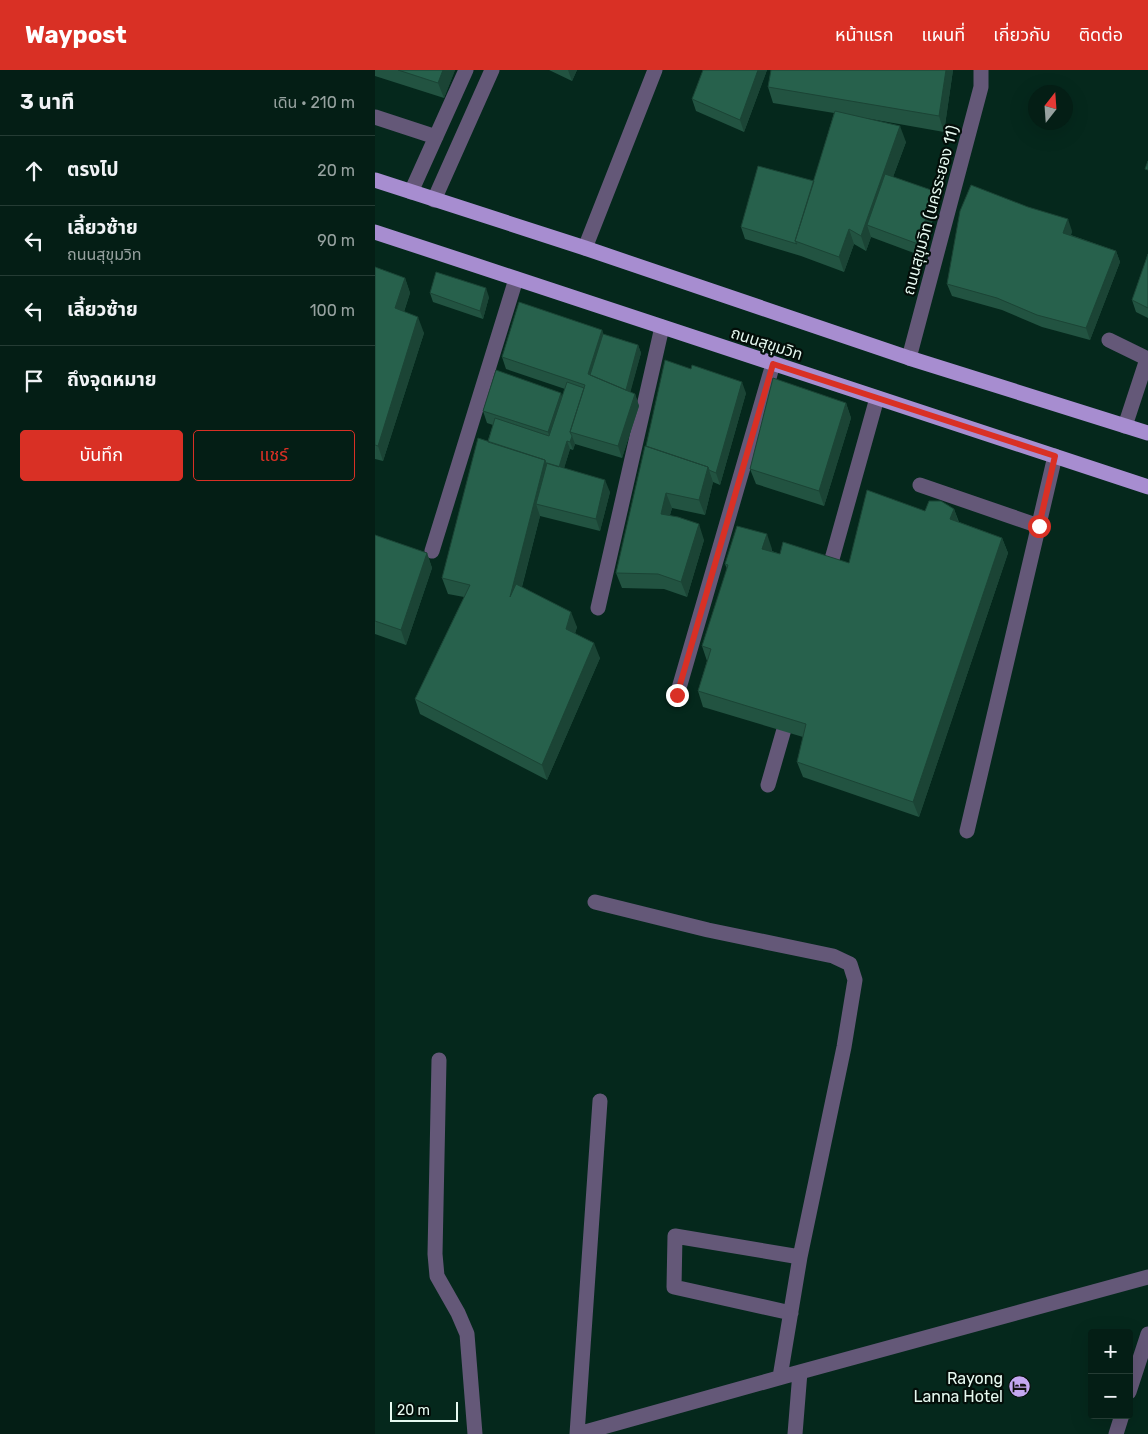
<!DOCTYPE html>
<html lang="th">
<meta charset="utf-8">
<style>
body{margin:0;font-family:Rubik,"Noto Sans Thai",sans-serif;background:#122b22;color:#f1f3f6}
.controls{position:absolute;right:15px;bottom:15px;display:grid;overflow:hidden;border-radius:5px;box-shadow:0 5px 20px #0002}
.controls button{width:45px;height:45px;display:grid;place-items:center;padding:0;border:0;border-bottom:1px solid #253c34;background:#041e15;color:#f1f3f6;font:25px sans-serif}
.compass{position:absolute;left:653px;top:15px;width:45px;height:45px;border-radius:50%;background:#041e15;box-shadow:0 5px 20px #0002;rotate:17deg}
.scale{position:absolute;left:15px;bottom:12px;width:68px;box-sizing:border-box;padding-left:5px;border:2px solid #e6f9f0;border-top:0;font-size:14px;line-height:18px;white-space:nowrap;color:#e6f9f0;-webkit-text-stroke:4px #030e09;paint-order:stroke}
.stop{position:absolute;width:15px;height:15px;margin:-11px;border:4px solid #d93025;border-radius:50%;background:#fff}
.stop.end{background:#d93025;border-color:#fff;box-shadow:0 1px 5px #0008}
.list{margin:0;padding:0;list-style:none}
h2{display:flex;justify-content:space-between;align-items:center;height:65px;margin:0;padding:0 20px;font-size:21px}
h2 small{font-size:16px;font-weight:400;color:#97a2a0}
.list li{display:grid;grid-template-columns:32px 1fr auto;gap:15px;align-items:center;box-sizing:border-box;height:70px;padding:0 20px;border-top:1px solid #253c34}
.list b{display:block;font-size:19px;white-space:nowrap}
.list p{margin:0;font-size:16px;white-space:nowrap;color:#97a2a0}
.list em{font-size:16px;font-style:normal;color:#97a2a0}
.actions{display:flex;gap:10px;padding:15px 20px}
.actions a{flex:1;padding:11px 0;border:1px solid #d93025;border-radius:5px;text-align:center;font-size:18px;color:#d93025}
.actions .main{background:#d93025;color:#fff}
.icon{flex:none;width:28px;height:28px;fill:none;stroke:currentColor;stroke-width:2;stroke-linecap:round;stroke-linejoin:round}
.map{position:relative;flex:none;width:773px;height:1364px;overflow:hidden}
header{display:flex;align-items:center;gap:30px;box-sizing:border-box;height:70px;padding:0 25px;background:#d93025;color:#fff}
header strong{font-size:24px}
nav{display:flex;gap:28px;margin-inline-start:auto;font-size:18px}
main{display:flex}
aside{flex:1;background:#041e15}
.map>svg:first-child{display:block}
</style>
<header>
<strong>Waypost</strong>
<nav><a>หน้าแรก</a><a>แผนที่</a><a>เกี่ยวกับ</a><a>ติดต่อ</a></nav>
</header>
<main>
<aside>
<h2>3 นาที<small>เดิน · 210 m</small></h2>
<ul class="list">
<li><svg class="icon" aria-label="ahead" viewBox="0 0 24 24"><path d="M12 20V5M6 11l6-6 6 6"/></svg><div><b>ตรงไป</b></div><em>20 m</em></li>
<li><svg class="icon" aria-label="left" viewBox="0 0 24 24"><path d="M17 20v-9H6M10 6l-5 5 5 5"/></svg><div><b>เลี้ยวซ้าย</b><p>ถนนสุขุมวิท</p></div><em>90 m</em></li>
<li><svg class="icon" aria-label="left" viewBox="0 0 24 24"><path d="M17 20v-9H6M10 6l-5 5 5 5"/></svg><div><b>เลี้ยวซ้าย</b></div><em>100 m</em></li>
<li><svg class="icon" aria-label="arrive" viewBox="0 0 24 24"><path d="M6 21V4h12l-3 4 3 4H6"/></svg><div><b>ถึงจุดหมาย</b></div></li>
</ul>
<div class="actions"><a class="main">บันทึก</a><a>แชร์</a></div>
</aside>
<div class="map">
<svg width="773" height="1364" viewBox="0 0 773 1364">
<rect width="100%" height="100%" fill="#05281c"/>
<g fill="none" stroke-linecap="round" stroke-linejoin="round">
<path stroke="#645878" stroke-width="15" d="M0,47L61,67
M36,122L91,0
M59,130L117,0
M210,178L280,0
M734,270L773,289
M534,288L606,17V0
M750,356L772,289
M545,415L664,456
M57,481L141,209
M452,507L502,328
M223,538L287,257
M302,625L398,294
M393,715L414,642
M592,761L680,386
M220,832L333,860L458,886L475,894L480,910L469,977L425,1187L405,1307
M64,990L60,1184L62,1206L83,1243L92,1264L100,1364
M416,1243L299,1217L300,1166L425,1187
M754,1322L773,1264
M202,1364L225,1031
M203,1364L425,1302L773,1207
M420,1364L425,1302
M741,1364L747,1345"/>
<path stroke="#a78dd0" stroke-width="15" d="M0,110L210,178L534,288L773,363
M0,162L773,417"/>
</g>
<path fill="#225341" d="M0,0H80L69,28L0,6Z
M174,0H202L197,11Z
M392,0L369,62L321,41L317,29Z
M578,0L569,62L490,48L531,72L518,107L559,121L563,132L547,186L496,167L491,181L479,174L469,202L426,186L370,169L366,157L439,111L459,43L398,33L393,17Z
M697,161L696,165L741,181L745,192L715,270L667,257L627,240L577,226L572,214Z
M773,184V248L761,242L757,230Z
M0,197L30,208L35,223L29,242L49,263L8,391L0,389Z
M55,223L114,227L108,249L58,232Z
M227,260L228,264L263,275L266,283L255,322L260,324L264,336L247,388L200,374L198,380L195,379L189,398L235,422L225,461L165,446L147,517L202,557L200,563L225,588L172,710L45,644L40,629L89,527L73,524L67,508L118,355L112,353L108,341L187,326L190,319L131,299L127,287Z
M371,323L345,415L338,412L330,445L297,438L295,445L329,470L312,527L289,519L247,518L241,503L271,376Z
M471,333L476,348L449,436L381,414L375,399Z
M579,439L584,452L627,468L633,483L544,747L428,707L422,692L428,667L328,637L323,621L332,591L327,576L352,499L350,494L397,479V481L405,484L474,493L550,441Z
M0,465L52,483L57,498L31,575L0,564Z"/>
<path fill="#1b4435" d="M68,0H80L69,28L63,13Z
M193,0H202L197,11Z
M383,0H392L369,62L365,50Z
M571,0H578L569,62L564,46Z
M525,56L531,72L499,158L492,155L496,167L491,181L486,166Z
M559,121L563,132L547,186L543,174Z
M693,149L697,161L693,175L688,163Z
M474,159L479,174L469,202L464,187Z
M741,181L745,192L715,270L711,258Z
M30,208L35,223L25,253L20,238Z
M111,218L114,227L108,249L105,241Z
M43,247L49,263L8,391L3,376Z
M227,260L231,272L219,310L213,304Z
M263,275L266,283L253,331L250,323Z
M367,312L371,323L345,415L341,403Z
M186,323L190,335L177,374L173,362Z
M260,324L264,336L247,388L243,376Z
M471,333L476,348L449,436L444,421Z
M197,366L200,374L198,380L195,372Z
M192,371L195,379L187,405L184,397Z
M170,390L176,405L161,434L165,446L140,543L135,527Z
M333,397L338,412L330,445L324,430Z
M230,410L235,422L225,461L221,449Z
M291,423L297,438L291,459L286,444Z
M579,439L584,454L575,449Z
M324,454L329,470L312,527L306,512Z
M392,464L397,479L393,494L387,479Z
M627,468L633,483L544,747L538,732Z
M52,483L57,498L31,575L26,560Z
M196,542L202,557L197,574L191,559Z
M219,573L225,588L172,710L167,695Z"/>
<path fill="#27614c" stroke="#1b4435" d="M23,0H68L63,13Z
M328,0H383L365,50L317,29Z
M396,0H571L564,46L393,17Z
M460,41L525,56L486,166L474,159L464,187L420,171Z
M773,91V100L770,99Z
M383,96L439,111L420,171L422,174L366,157Z
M510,104L559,121L543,174L492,155Z
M596,115L653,137L693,149L688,163L741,181L711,258L662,245L622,228L572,214L585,141Z
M773,184V238L757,230Z
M0,197L30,208L20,238L43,247L3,376L0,375Z
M61,202L111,218L105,241L55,223Z
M144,232L227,260L213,304L260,324L243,376L195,362L210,315L127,287Z
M228,264L263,275L251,320L215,305Z
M290,290L316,299L317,295L367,312L341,403L334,400L333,397L271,376Z
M121,300L186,323L173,362L108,341Z
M398,308L471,333L444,421L375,399Z
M192,312L209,318L195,362L197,366L195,372L192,371L184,397L171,393L170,390L113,372L120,348L174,366Z
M103,368L170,390L135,527L141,514L196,542L191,559L219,573L167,695L40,629L95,515L67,508Z
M270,376L333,397L324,430L291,423L286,444L303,447L324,454L306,512L283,504L241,503Z
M172,393L230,410L221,449L161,434Z
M492,420L550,441L554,431H566L579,439L575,449L627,468L538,732L422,692L431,654L323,621L336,579L327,576L353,495L350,494L362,456L392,464L387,479L405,484L408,472L474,493Z
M0,465L52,483L26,560L0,551Z"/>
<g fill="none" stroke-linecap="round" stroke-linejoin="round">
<path stroke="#d93025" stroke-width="6" d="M302,625L398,294L680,386L664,456"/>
</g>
<defs>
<symbol id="hotel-disc" viewBox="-11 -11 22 22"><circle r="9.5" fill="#c4a7f1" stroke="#030e09"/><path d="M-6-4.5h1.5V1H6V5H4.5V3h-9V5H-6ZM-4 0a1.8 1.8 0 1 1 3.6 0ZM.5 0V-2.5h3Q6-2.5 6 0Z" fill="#111"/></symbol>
</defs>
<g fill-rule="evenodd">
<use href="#hotel-disc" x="632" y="1304" width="25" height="25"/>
</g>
<g text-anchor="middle" stroke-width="4.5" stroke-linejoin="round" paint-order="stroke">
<g font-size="16" fill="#e6f9f0" stroke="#030e09">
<text transform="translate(555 140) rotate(-75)" y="6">ถนนสุขุมวิท (นครระยอง 11)</text>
<text transform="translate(392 273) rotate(18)" y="6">ถนนสุขุมวิท</text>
</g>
<g font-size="16" fill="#e6f9f0" stroke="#030e09" text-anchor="end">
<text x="628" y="1314">Rayong<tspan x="628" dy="18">Lanna Hotel</tspan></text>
</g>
</g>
</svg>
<div class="controls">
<button>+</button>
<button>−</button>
</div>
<svg class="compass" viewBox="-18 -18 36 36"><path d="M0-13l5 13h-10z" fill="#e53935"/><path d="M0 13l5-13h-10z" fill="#97a2a0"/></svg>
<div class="scale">20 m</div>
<div class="stop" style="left:664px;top:456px"></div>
<div class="stop end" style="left:302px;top:625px"></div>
</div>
</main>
